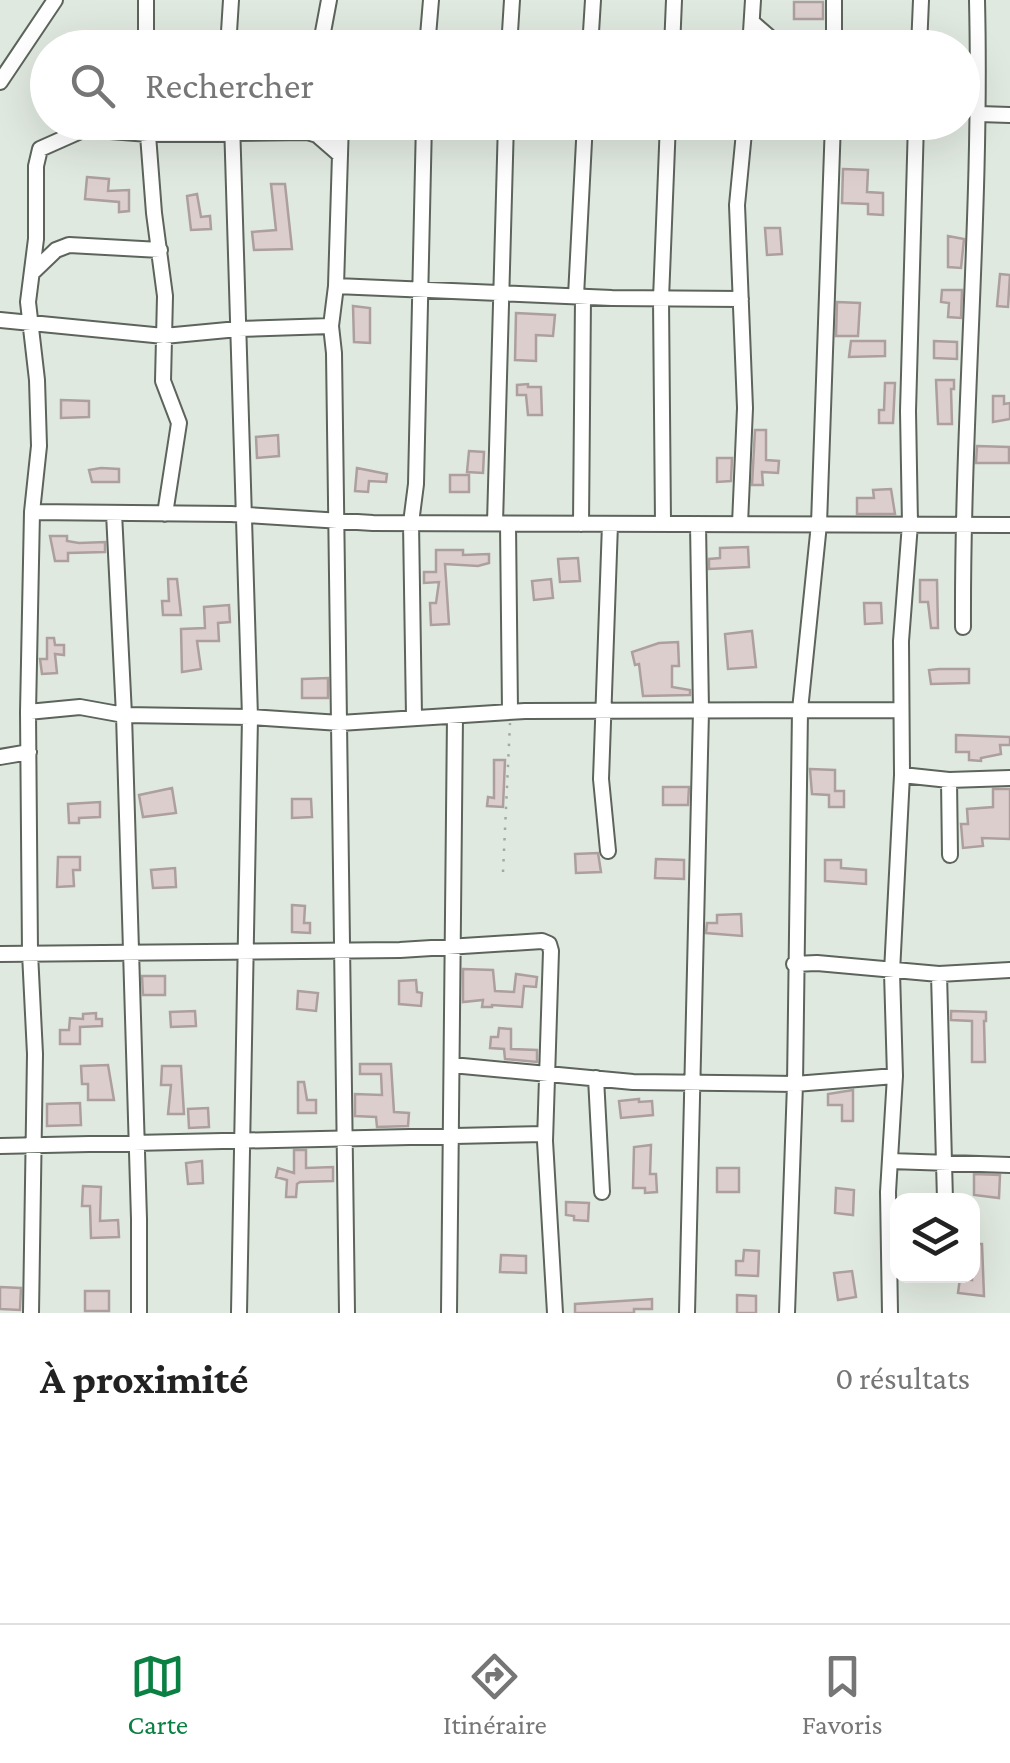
<!DOCTYPE html>
<html lang="fr">
<meta charset="utf-8">
<style>
body{margin:0;font-family:"Crimson Pro",serif;background:#f2f2f2;color:#222}
.controls{position:absolute;right:30px;bottom:30px;display:grid;overflow:hidden;border-radius:20px;box-shadow:0 10px 40px #0002}
.controls button{width:90px;height:90px;display:grid;place-items:center;padding:0;border:0;border-bottom:2px solid #e0e0e0;background:#fff;color:#222;font:50px sans-serif}
.list{margin:0;padding:0;list-style:none}
h2{display:flex;justify-content:space-between;align-items:center;height:130px;margin:0;padding:0 40px;font-size:42px}
h2 small{font-size:32px;font-weight:400;color:#767676}
.icon{flex:none;width:55px;height:55px;fill:none;stroke:currentColor;stroke-width:2;stroke-linecap:round;stroke-linejoin:round}
.map{position:relative;flex:none;width:1010px;height:1313px;overflow:hidden}
.search{position:absolute;background:#fff;box-shadow:0 10px 40px #0002;left:30px;right:30px;top:30px;height:110px;display:flex;align-items:center;gap:25px;box-sizing:border-box;padding:0 35px;border-radius:55px;color:#767676;font-size:38px}
.sheet{height:310px;background:#fff}
nav{display:flex;justify-content:space-around;align-items:center;box-sizing:border-box;height:140px;border-top:2px solid #e0e0e0;background:#fff;font-size:28px;color:#767676}
nav a{display:grid;justify-items:center;gap:5px}
nav .on{color:#0b8043}
.map>svg:first-child{display:block}
</style>
<div class="map">
<svg width="1010" height="1313" viewBox="0 0 1010 1313">
<rect width="100%" height="100%" fill="#e0e9e0"/>
<path fill="#dccecd" stroke="#ac9f9e" stroke-width="2.5" d="M794,2H823V19H794Z
M843,169L868,170L867,192L883,193V215L868,214V204L842,203Z
M87,177L109,179L108,191L129,190V211L119,212V202L85,199Z
M271,184H285L292,249L254,250L252,232L276,230Z
M197,194L201,217L210,216L211,229L191,230L187,196Z
M765,228H780L782,254L767,255Z
M948,236L964,239L961,268L948,267Z
M1000,274L1010,275L1008,307L997,306Z
M942,290H962L961,318L948,317L949,303L941,302Z
M837,302L860,303L858,336H836Z
M353,306L370,308V343L354,342Z
M516,313L555,315L553,336L536,335V361L515,360Z
M851,341H885V356L849,357Z
M934,341L957,342V359L934,358Z
M936,380H954V389H951L952,424H938Z
M885,383H895L893,423H879V410H884Z
M528,384V387H541L542,415H528L526,395H517V385Z
M993,396H1004V404L1010,403V419L993,422Z
M61,400L89,401V417L61,418Z
M755,430H766V460L779,461L778,473L762,472L763,485H752Z
M278,435L279,456L257,458L256,437Z
M977,446L1009,447V463H976Z
M469,451L484,452L483,473L467,472Z
M717,458H732L731,481L717,482Z
M101,468L119,469V482H92L89,470Z
M357,468L387,474L386,482L369,481L368,492L355,491Z
M450,475H469V492H450Z
M891,489L895,514H857V498H874L873,490Z
M50,536H67V541L79,543L105,542V552L68,553V561H55Z
M748,547L749,567L709,569V559L720,558V548Z
M436,550H463V555L489,554V563L478,566L445,564L449,624L431,625L430,603H436L439,582L424,583V572H436Z
M578,558L580,581L560,582L558,559Z
M168,579H177L181,615H163L162,601H169Z
M551,579L553,598L534,600L532,581Z
M920,580H937L938,628H931L928,602H920Z
M864,603H881L882,623L865,624Z
M229,605L230,622L218,623L219,641H197L201,669L182,672L181,629L205,628L204,607Z
M752,631L756,667L728,669L725,634Z
M47,638H54L55,645H64V655L55,654L57,673L42,674L40,659H47Z
M678,642L679,666H672V687L690,690V695L643,696L639,664L635,665L632,652L659,643Z
M939,669H969V683L931,684L929,670Z
M328,678V698H302V679Z
M956,735L1010,737V745H1000L1001,754L981,758V761L969,760V752H956Z
M494,760H505L503,807L487,806L488,797L494,798Z
M810,769L835,770V791H844V807H829V795L812,794Z
M663,787H689L688,805H663Z
M172,788L176,813L143,817L139,795Z
M993,789H1010V839L982,838L983,846L963,848L961,824H968L967,809L993,807Z
M292,799H311L312,817L292,818Z
M100,802V817L79,818V823H69L68,804Z
M598,853L601,872L576,873L575,854Z
M58,857H80V870H73L74,886L57,887Z
M656,859L684,860V879L655,878Z
M825,860H841V868L866,870V884L825,881Z
M175,868L176,887L153,888L151,870Z
M292,905L305,906L304,923H310V933L292,932Z
M741,914L742,936L706,933L707,923H717V915Z
M463,969L493,970L495,991L514,992L516,974L537,977L536,987L524,986L522,1007L492,1005V1007H482L483,1000L463,1002Z
M142,976H165V995H143Z
M416,980L417,992L422,993L421,1006L399,1004V981Z
M298,991L318,993L316,1011L297,1009Z
M195,1011L196,1026L171,1027L170,1012Z
M951,1011L986,1012V1021H984L985,1062H972V1021L951,1020Z
M96,1013V1019H102V1026L80,1027V1044H60V1030H69L70,1018L83,1019V1014Z
M499,1028L511,1029V1049L537,1050V1062L505,1059L504,1049L490,1048L491,1037H498Z
M360,1064H391L394,1112L409,1113L408,1126L377,1127L376,1117L355,1116V1094L382,1095L381,1074H360Z
M108,1065L114,1100H88V1084H82L81,1066Z
M162,1066H181L184,1114H168L171,1085H161Z
M298,1082H304L307,1100H316V1113H298Z
M853,1090V1121H842V1105H828V1094Z
M639,1099V1102L652,1101L653,1115L621,1118L619,1101Z
M80,1103L81,1125L47,1126V1104Z
M208,1108L209,1127L189,1128L188,1109Z
M651,1145L650,1174H656L657,1192L645,1193V1188H633L634,1147Z
M294,1150H306V1168L333,1167V1181L300,1182L297,1184L296,1197H286L287,1180L276,1177L278,1168L294,1173Z
M202,1161L203,1183L188,1184L186,1163Z
M717,1168H739V1192H717Z
M974,1174L1000,1175L999,1198L974,1195Z
M83,1186L101,1187L100,1221L118,1220L119,1237L91,1238L90,1206H82Z
M836,1188L854,1190L853,1215L835,1213Z
M566,1202L589,1203L588,1221L574,1220V1216L566,1215Z
M972,1244H982L984,1296L958,1293L960,1278L972,1280Z
M744,1250L759,1251L758,1276L736,1275V1261H743Z
M501,1255L526,1256V1273L500,1272Z
M852,1271L856,1297L838,1300L834,1273Z
M0,1287L21,1288L20,1310L0,1309Z
M85,1291H109V1311H85Z
M737,1295L756,1296V1313H737Z
M652,1299V1309H634V1313H575V1304Z"/>
<g fill="none" stroke-linecap="round" stroke-linejoin="round">
<defs>
<path id="street" d="M146,0V48
M752,22L782,48
M228,48L231,0
M320,48L329,0
M427,48L431,0
M509,48L512,0
M590,48L593,0
M672,48L674,0
M750,48L753,0
M834,48V0
M919,48L921,0
M0,82L55,0
M979,114L1010,115
M147,122L154,213L165,296L163,381L179,423L165,514
M232,122L250,717L239,1313
M32,273L56,250L69,245L160,250
M336,286L341,122
M576,296L585,122
M0,320L164,336L238,329L331,326
M32,512L231,514L373,523L1010,525
M114,513L124,715L139,1219V1313
M495,523L506,122
M508,524L510,712
M581,524L583,297
M663,524L661,299L668,122
M740,524L745,408L737,205L745,122
M963,627C962,417 982,209 977,0
M28,712L80,707L124,715L250,717L340,723L525,711L900,710
M414,717L411,523L416,484L424,122
M0,757L29,752
M902,775L949,780L1010,778
M949,780L950,855
M608,851L601,779L610,524
M0,954L400,950L542,941L549,944L551,951L545,1141L555,1313
M794,964L817,963L939,974L1010,970
M939,974L945,1200
M452,1065L633,1082L795,1084L895,1076
M596,1078L602,1192
M0,1146L545,1134
M890,1161L1010,1165
M31,1313L35,1054L30,953L28,712L32,512L39,446L37,380L28,302L36,239V166L40,149L85,129L148,134L307,132L317,135L340,155
M347,1313L334,353L331,326L336,286L612,298L741,299
M449,1313L455,716
M687,1313L701,711L698,524
M787,1313L795,1084L800,710L819,524L833,122
M890,1313L888,1192L895,1076L892,972L902,775L901,641L910,524L908,411L916,122"/>
</defs>
<use href="#street" stroke="#5c645c" stroke-width="18"/>
<path stroke="#a3aaa3" stroke-width="2.5" stroke-dasharray="2.5 8" stroke-linecap="butt" d="M503,872L510,723"/>
<use href="#street" stroke="#fff" stroke-width="14"/>
</g>
</svg>
<div class="controls">
<button><svg class="icon" aria-label="layers" viewBox="0 0 24 24"><path d="M12 4l9 5-9 5-9-5zM3 14l9 5 9-5"/></svg></button>
</div>
<div class="search"><svg class="icon" aria-label="search" viewBox="0 0 24 24"><circle cx="10" cy="10" r="6"/><path d="M15 15l6 6"/></svg>Rechercher</div>
</div>
<section class="sheet">
<h2>À proximité<small>0 résultats</small></h2>
<ul class="list">
</ul>
</section>
<nav>
<a class="on"><svg class="icon" aria-label="map" viewBox="0 0 24 24"><path d="M3 6l6-2 6 2 6-2v14l-6 2-6-2-6 2zM9 4v14M15 6v14"/></svg>Carte</a>
<a><svg class="icon" aria-label="directions" viewBox="0 0 24 24"><path d="M12 3l9 9-9 9-9-9zM9 14v-3h6M13 9l2 2-2 2"/></svg>Itinéraire</a>
<a><svg class="icon" aria-label="saved" viewBox="0 0 24 24"><path d="M7 4h10v16l-5-4-5 4z"/></svg>Favoris</a>
</nav>
